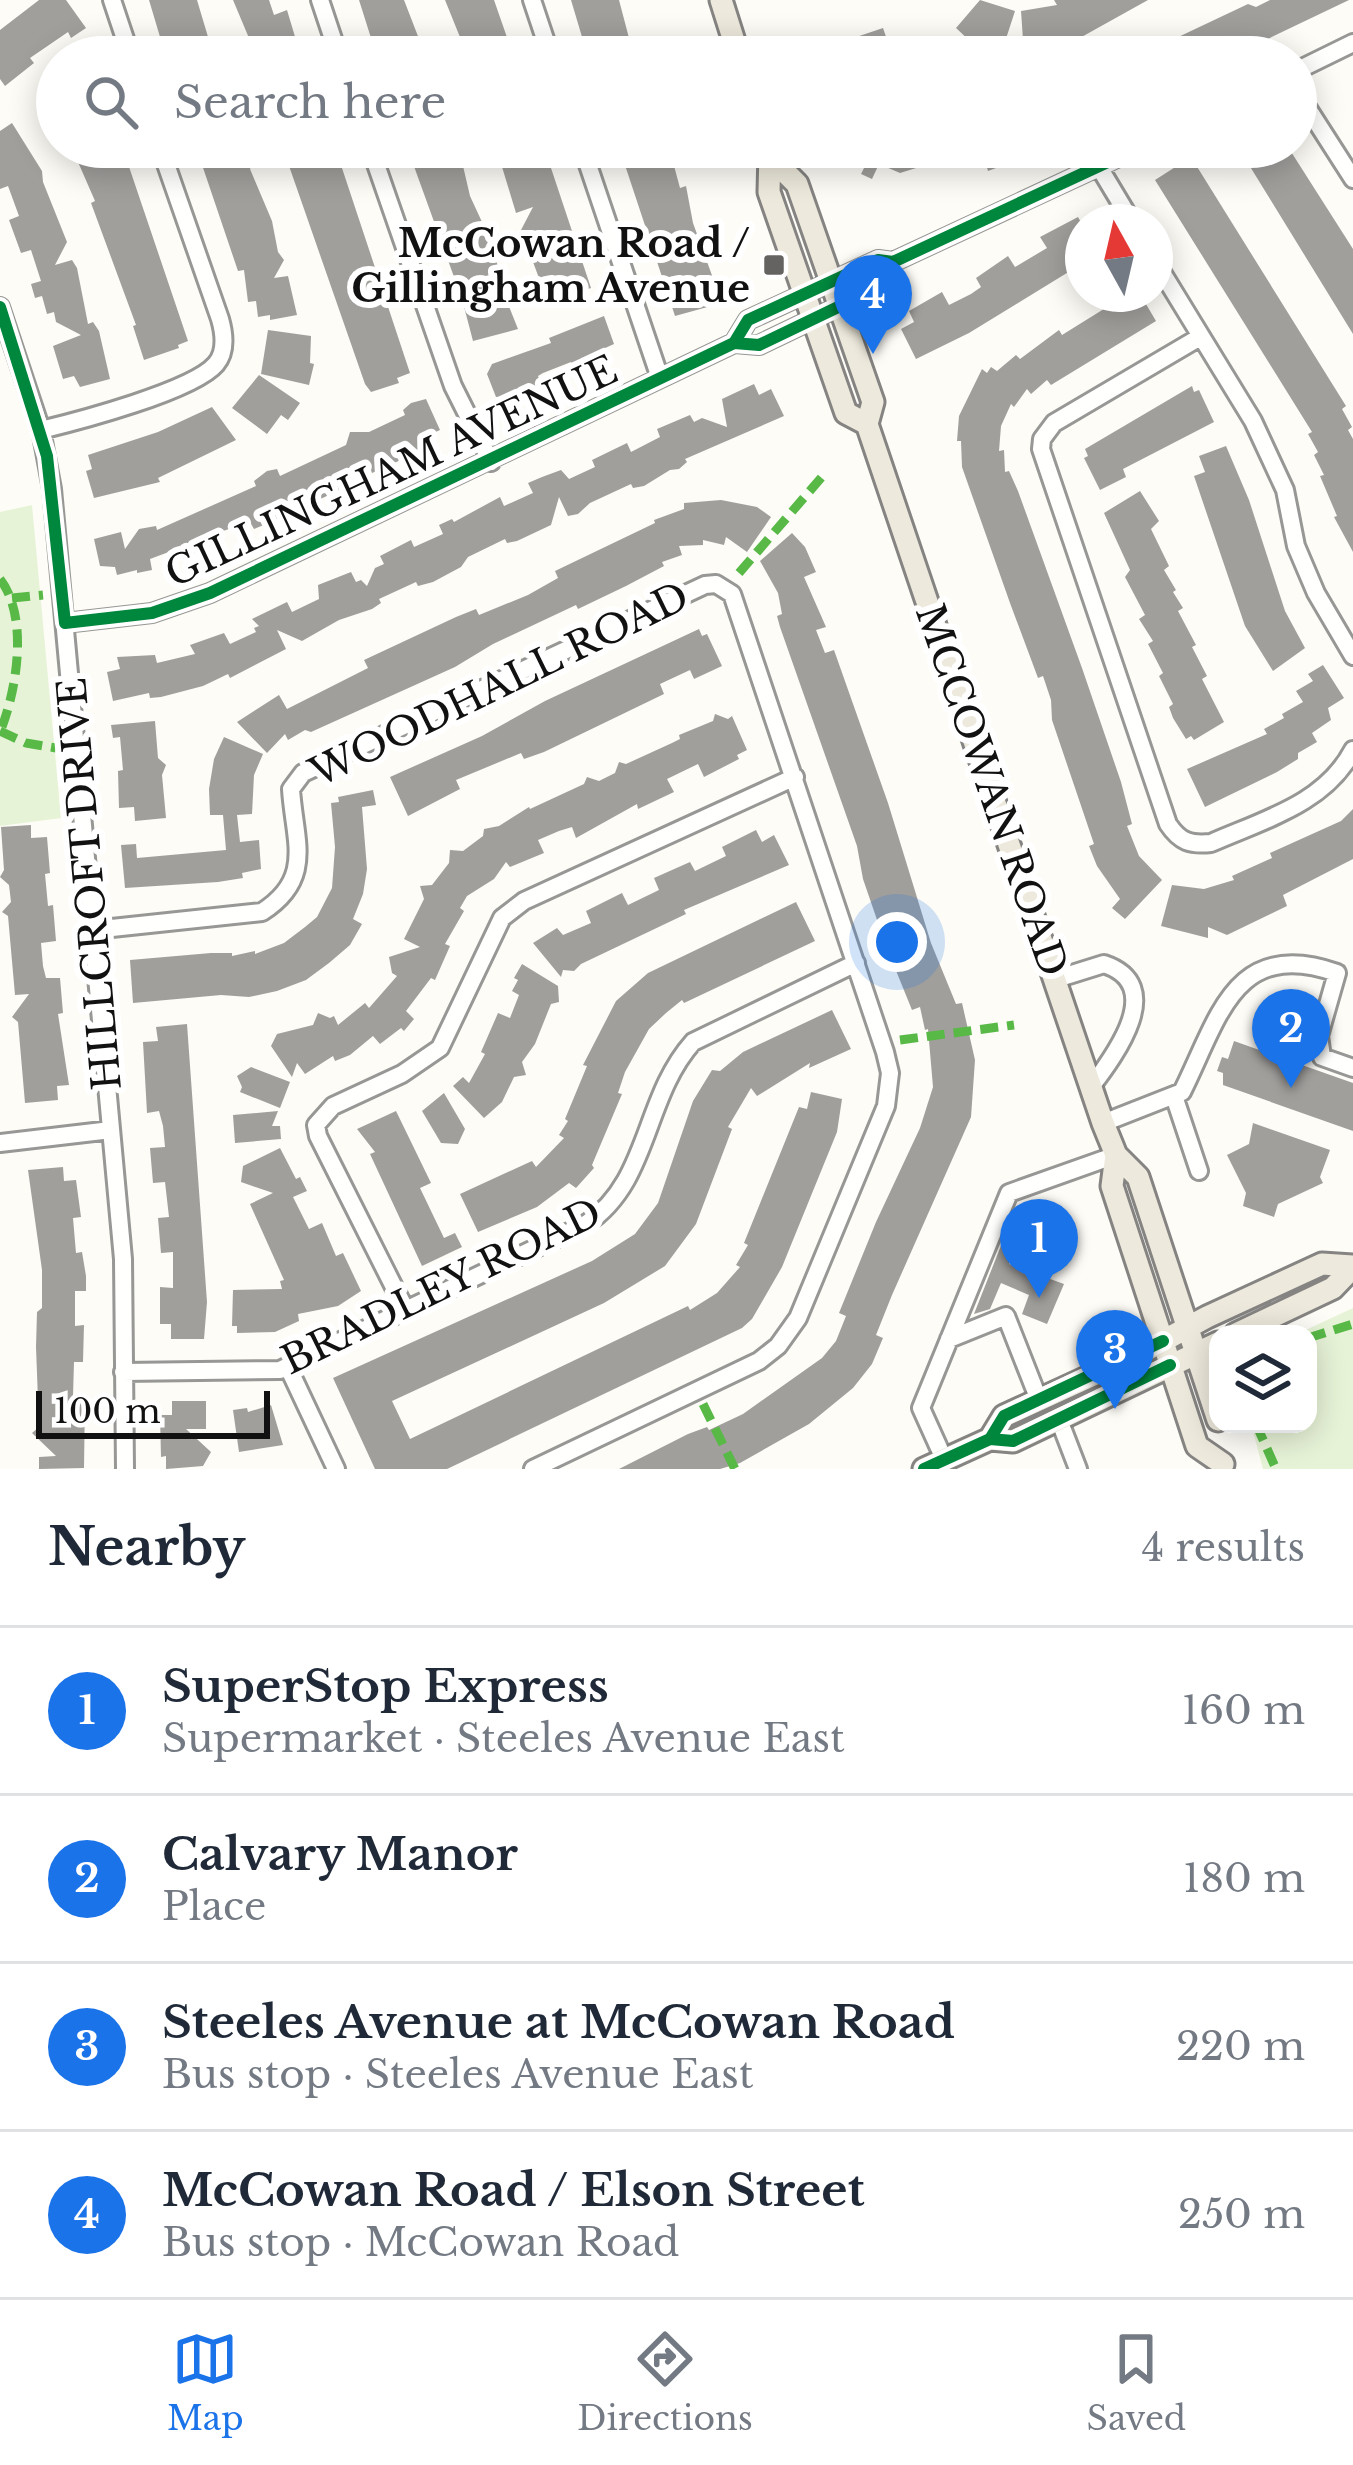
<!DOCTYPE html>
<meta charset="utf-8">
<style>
body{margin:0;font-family:"Libre Baskerville",serif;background:#f2f2f3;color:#1f2937}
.controls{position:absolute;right:36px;bottom:36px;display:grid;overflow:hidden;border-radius:24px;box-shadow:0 6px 30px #0003}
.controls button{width:108px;height:108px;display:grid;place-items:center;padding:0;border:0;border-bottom:3px solid #e0e1e3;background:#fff;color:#1f2937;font:60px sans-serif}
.compass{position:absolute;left:1065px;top:204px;width:108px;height:108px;border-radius:50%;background:#fff;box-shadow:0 6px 30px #0003;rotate:352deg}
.scale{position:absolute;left:36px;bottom:30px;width:234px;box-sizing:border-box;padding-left:12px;border:6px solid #111;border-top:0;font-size:33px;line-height:42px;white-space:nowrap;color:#111;-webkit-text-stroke:9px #fff;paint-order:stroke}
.you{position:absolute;left:897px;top:942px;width:42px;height:42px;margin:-30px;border:9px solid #fff;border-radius:50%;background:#1a73e8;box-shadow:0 0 0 18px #1a73e833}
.badge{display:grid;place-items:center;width:78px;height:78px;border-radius:50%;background:#1a73e8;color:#fff;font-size:39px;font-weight:700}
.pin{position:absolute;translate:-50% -99px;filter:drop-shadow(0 3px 6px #0008)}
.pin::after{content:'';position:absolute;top:63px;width:42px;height:36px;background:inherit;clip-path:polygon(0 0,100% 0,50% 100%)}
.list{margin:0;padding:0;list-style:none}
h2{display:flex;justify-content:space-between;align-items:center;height:156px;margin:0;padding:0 48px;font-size:51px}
h2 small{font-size:39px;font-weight:400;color:#747a83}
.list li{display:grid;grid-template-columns:78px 1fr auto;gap:36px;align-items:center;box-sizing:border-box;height:168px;padding:0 48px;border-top:3px solid #e0e1e3}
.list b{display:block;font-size:45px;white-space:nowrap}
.list p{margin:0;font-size:39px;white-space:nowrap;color:#747a83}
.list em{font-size:39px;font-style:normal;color:#747a83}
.icon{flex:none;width:66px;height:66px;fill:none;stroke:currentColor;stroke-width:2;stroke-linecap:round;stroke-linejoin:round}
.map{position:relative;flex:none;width:1353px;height:1469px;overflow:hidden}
.search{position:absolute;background:#fff;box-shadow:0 6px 30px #0003;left:36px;right:36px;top:36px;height:132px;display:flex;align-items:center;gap:30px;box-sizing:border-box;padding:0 42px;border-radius:66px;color:#747a83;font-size:45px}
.sheet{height:828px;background:#fff}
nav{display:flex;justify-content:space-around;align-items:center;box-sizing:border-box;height:168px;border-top:3px solid #e0e1e3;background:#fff;font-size:33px;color:#747a83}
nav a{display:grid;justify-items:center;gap:6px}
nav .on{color:#1a73e8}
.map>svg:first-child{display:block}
</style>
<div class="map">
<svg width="1353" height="1469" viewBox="0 0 1353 1469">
<rect width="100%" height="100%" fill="#fdfcf7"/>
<path fill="#e7f3d7" d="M32,505L61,818L0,826V512Z
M1353,1308V1469H1263L1251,1424H1308V1334H1297Z"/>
<path fill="#a19f9c" d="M39,0H66L86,28L71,38L68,32L30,58L34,63L5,86L0,79V30Z
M149,0H197L214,57H166Z
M233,0H269L274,15L287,10L296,40L283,44L284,50L257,57Z
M359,0H404L426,57H377Z
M445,0H494L511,49L498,53L499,57H468Z
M571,0H619L634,57H588Z
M980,0L1015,11L1002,51L971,42L956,28Z
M1054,0H1148L1060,49L1024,54L1021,11L1057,5Z
M1270,0H1349L1230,57L1226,47L1206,57H1136L1248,4L1256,7Z
M883,28L893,57H804L803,55Z
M12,123L42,171L43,182L67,242L55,265L72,260L77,268L88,324L93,322L99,331L110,379L80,387L74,376L63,379L53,346L81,335L56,322L54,312L47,314L42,296L35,298L31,284L41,281L31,250L21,253L9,220L19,216L8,186L0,189V131Z
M76,147H98L101,154L123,149L188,341L178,345L179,348L144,360L133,326L136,325L91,203L95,201L78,162L82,161Z
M196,147H247L252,164L250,169L272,221L278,252L284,260L274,278L288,276L297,315L270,320V315L258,317L256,301L248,302L244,270L238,271Z
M287,147H335L410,373L397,378L399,383L371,392L365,384L288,163L292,162Z
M407,147H453L456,155L460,153L470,196L488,235L505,288L502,289L518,329L473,341L462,299Z
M496,147H544L591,288L576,293L578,297L553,305L547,284L542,286L521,230L533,207L516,213Z
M619,147H669L680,188L686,186L693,223L722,303L675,316Z
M846,147H923L929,164L900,173L879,164L872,179L861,174L868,160Z
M967,147H1020L1025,157L988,171L984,157L971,161Z
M1238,147H1288L1353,249V334Z
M1191,157L1346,406L1342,409L1352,427L1348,430L1353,439V552L1334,517L1337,516L1320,476L1324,475L1314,455L1318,452L1308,434L1312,432L1155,180Z
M1078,217L1083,226V260L1073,264L1075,268L969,333L916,359L901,329L914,322L909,311L942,292L949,305L971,294L981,287L976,278L1008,256L1015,267L1047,248L1040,237Z
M1128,294H1140L1156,321L1051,385L1047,380L1031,394L1027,389L1014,407L1011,404L1001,426L999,451L1004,450L1005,472L1009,471L1018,491L1082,668L1121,782L1132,824L1127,826L1139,856L1162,880L1125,919L1112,908L1120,899L1097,866L1089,846L1094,844L1052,720L1051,700L1043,676L1038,678L1010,603L962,467L961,441H957L959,416L982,369L987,373L991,367L997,371L1016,355L1020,359L1059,330L1062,335Z
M604,316L614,344L603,349L605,356L574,369L571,362L543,373L538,376L543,389L512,406L508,396L496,397L487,374L492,364L551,343L549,338Z
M268,330L311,336L310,363L314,364L309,385L261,374Z
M259,375L300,403L288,420L281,415L267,434L232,408Z
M754,384L759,395L771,389L784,416L685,459L687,462L679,469L670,470L644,486L633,488L631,484L590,503L578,514L568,516L559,497L551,525L517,541L507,543L505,539L468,557L461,567L433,582L418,586L416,582L379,599L381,603L372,609L339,620L302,641L277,630L286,649L230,678L228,674L203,686L161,697L150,698L149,693L113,701L107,672L120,669L117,657L155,655L157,663L195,654L190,645L224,633L230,644L256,632L254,628L259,626L252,619L287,602L292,612L319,599L318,585L351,572L356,582L361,580L367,586L375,568L384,564L380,556L411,540L414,547L443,534L439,525L452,519L454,522L500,497L504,506L533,493L528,483L542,477L561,470L569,479L595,467L592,460L627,443L631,452L660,437L657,429L690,415L694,422L702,418L727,427L722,399Z
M1192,386L1194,392L1199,390L1214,422L1123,469L1126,477L1100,490L1084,458L1088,456L1085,449Z
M426,399L440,430L429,435L434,445L372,473L370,467L341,479L344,488L314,502L310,496L297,497L280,506L285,516L271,522L254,529L250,522L220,532L223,540L192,555L188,548L166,553L150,559L152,570L137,573V570L117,575L115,567L100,566L94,539L121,532L125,549L139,529L156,526L157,530L256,486L254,481L267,471L277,469L280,476L346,445L350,432H369L405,415L403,410L411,403Z
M212,407L236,440L158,478L160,482L94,498L86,471L92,469L88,455L158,432Z
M1226,446L1249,500L1285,611L1305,648L1273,671L1245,626L1194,476L1205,472L1199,456Z
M1140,491L1159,521L1151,529L1169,566L1164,570L1176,590L1173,592L1183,608L1178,611L1196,645L1192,647L1207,676L1202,679L1224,722L1194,740L1191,736L1186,739L1173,718L1169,707L1173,704L1159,676L1163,673L1148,644L1153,641L1139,619L1145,615L1125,577L1130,570L1104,513Z
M721,500L757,507L771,517L747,552L726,537L724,545L703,540V545L679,546L682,555L662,562L664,566L626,586L578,609L576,605L493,644L455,667L311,732L305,730L288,740L285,734L267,753L237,722L279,695L287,709L368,668L364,660L456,617L476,609L479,615L528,595L558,578L555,571L655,523L654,520L684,509V503Z
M792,533L805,547L816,572L804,577L826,627L816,630L825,653L834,650L888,803L931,943L956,1004L962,1003L975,1060L971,1117L892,1295L876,1335L883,1338L872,1364L853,1388L809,1424L740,1463L720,1469H619L688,1434L707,1427L709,1430L743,1414L822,1358L836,1341L846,1316L839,1313L876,1222L920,1128L933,1087L928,1029L925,1030L920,1007L912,1010L886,946L863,879L857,846L780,627L777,616L782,614L778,593L760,561Z
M699,629L702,636L707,634L722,666L694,679L690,670L660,684L664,694L544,752L524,759L521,753L456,780L460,789L408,816L390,777L482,736L545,701Z
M1323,665L1344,698L1328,708L1331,720L1312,733L1317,742L1298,753V759L1277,772L1205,807L1187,769L1267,734L1264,729L1284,718L1282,714L1303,702L1296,691L1313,681L1308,674Z
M715,714L728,719L732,716L747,750L737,755L739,759L704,777L698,764L667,779L674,792L638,809L637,804L576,838L572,827L559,831L538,840L544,853L510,867L506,862L494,879L467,896L460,908L464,911L445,944L450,946L435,980L431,978L406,1011L414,1019L404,1031L401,1028L380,1044L373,1036L350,1055L335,1061L333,1056L305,1074L297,1063L292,1077L271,1046L277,1034L313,1025L318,1013L330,1018L334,1016L338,1025L365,1003L369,1008L397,976L392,973L389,957L420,947L404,939L424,899L420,886L432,885L449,863L450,850L463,851L483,836L484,829L499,826L529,807L530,809L584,784L587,777L599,781L615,773L619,762L626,764L672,743L680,739L679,735L713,721Z
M155,721L158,758L166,765L162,775L166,818L135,821L134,807L119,808L118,771L123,770L120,737L113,738L111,725Z
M224,737L263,754L254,775L252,814L237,815L240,842L259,840L261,869L242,873L243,878L218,882L125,888L121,845L136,844L137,858L226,850L223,815H210L209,789L214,759Z
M373,790L376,805L362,807L367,869L363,894L353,919L362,924L350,945L329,963L306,980L277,991L249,997L221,995L133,1003L130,960L211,953H232V956L255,951V954L284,943L305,927L317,917L332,888L335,847L331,803L339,802L338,797Z
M1353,809V859L1283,895L1287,906L1227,935L1208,927V938L1161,926L1172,885L1204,889L1234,880L1232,876L1272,858L1270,853L1341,821Z
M31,825V838L47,837L50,873L45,874L48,906L53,905L56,941L41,943L43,966L46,978H60L63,1013L58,1014L69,1085L57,1086L58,1100L25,1103L18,1022L12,1017L29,994L15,995L8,916L2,912L11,902L9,885L0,877L4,870L1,827Z
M756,830L762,842L774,835L789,865L684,910L686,914L581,964L574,971L563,970L561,977L533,943L557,928L563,935L591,923L586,911L622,893L628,905L659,890L654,878L690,862L695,871L726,856L722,847Z
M796,902L815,941L684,1003L682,1000L666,1013L649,1029L625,1072L618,1093L622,1094L592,1165L594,1168L576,1188L569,1183L537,1207L478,1232L460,1194L532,1161L536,1167L564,1138L559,1135L568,1121L565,1119L587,1066L583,1065L616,1001L648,973Z
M522,964L558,986L559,1002L551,1004L535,1044L522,1062L526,1075L514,1077L502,1102L484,1118L453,1086L463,1077L469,1083L485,1054L481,1052L498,1013L510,1018L519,995L512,991L518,980L514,978Z
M832,1010L851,1049L809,1068L810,1063L757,1096L751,1088L728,1127L732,1129L696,1224L665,1266L604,1303L392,1401L410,1439L688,1306L690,1310L717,1293L740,1267L736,1265L748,1245L744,1243L799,1107L807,1109L811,1092L842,1099L837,1132L782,1267L752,1319L742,1328L447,1469H375L333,1378L592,1261L635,1234L658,1203L693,1101L712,1070L720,1071L743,1052Z
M187,1024L207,1302L204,1339H171V1324H160V1287L173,1288V1252L161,1253L158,1218L169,1217L165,1182L153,1183L150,1148L165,1147L163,1126L159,1111L147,1113L143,1042L158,1041L156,1027Z
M1234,1041L1353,1083V1131L1223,1085V1073L1217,1071L1222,1057L1228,1059Z
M251,1067L290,1082L280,1108L240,1092L242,1087L237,1076Z
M444,1093L465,1129L458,1144L441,1143L422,1111Z
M278,1111L272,1126H280L281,1139L235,1143L233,1115Z
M396,1111L431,1183L420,1188L444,1238L455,1233L462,1247L422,1266L370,1154L375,1152L357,1129Z
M1253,1123L1330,1150L1320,1177L1323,1183L1278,1204L1274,1217L1243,1206L1246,1193L1227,1155L1249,1144Z
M280,1148L296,1179L300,1177L307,1191L293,1197L309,1229L322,1223L336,1256L343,1253L361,1291L338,1306L298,1314L299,1321L275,1332L237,1333V1326H232L233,1290L282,1289L280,1281L284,1280L250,1204L273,1193L241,1182L243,1166Z
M63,1167L64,1181L76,1180L81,1217L73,1218L76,1253L82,1252L86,1276V1291H75V1326L84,1325L83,1362H74L73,1396H85L84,1468L39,1469V1457L56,1456L32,1433L39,1427L36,1347L37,1312L42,1308V1270L28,1170Z
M1008,1241L1015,1249L1009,1264L1064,1284L1047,1324L1022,1314L1029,1295L1001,1283L990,1309L974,1314L1002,1243Z
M172,1401H206V1429H186L211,1452L203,1466L166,1469V1456L161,1457L160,1415H172Z
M271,1405L283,1445L239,1452L233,1410L247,1408L248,1412Z"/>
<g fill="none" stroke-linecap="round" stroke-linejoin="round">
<defs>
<path id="minor" d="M112,0L131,57
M320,0L339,57
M532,0L551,57
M1296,71L1353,43
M1296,90L1353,179
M370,147L453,386L491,462
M582,147L660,378
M1099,167L1132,222
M1155,261L1253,421L1285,490L1296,546L1316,593L1353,656
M0,307L41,430L52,489L123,1259L125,1469
M1200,337L1054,423L1042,439L1041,449L1168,824C1180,842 1190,845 1211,843C1263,820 1325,804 1353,750
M734,343L748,320L878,260L893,262L1140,147
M41,430C78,421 193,391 216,364C227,351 224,333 220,319L160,147
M65,623L152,613L210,593L734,343L759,345L886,284L893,262
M93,930L262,912C315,878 294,840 291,789L303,773L705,585L716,584L732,594L885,1052L890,1073L886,1106L798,1318L778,1346L759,1361L533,1469
M1056,979L1104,964C1167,985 1116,1054 1091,1087
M1174,1096L1199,1171
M1103,1123L1182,1092C1219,1018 1234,937 1337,973L1319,1036L1322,1057L1353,1068
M0,1143L111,1130
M406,1311L318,1136L316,1125L333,1106L402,1074L440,1048L502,918L524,901L795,777
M949,1339L1006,1316L1039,1400
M288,1367L336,1469
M123,1372L280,1370L586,1224C650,1182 643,1098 693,1042L856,963
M1058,1417L1078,1469
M944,1459L921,1408L1009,1193L1116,1155"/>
<path id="major" d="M721,0L739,57
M770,151L769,192L846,413L867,424
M772,159L797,184L873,402L867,424L1103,1123L1116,1155L1138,1177L1218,1420
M1116,1155L1112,1186L1197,1446L1223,1464
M1236,1334L1333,1288L1353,1267
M990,1439L1004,1416L1139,1354L1207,1317L1322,1264L1353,1266
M924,1469L990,1439L1013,1441L1218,1343"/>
</defs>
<use href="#minor" stroke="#979795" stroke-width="22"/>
<use href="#major" stroke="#858482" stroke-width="27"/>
<use href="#minor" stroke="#fffffe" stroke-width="16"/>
<use href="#major" stroke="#ede9dc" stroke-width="21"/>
<path stroke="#58b947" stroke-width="9" stroke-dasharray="18 9" stroke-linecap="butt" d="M739,573L827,471
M0,579C29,617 17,690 0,732
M12,598L43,595
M0,731L26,743L56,748
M900,1040L1014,1025
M1308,1338L1353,1324
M703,1404L735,1469
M1256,1424L1276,1469"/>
<defs>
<path id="cycleway" d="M0,307L47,456L65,623L152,613L210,593L734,343L759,345L886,284L893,262
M734,343L748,320L878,260L893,262L1140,147
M990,1439L1004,1416L1163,1341
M924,1469L990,1439L1013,1441L1170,1365"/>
</defs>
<use href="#cycleway" stroke="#fff" stroke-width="20"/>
<use href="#cycleway" stroke="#00873e" stroke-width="12"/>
</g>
<rect fill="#646362" stroke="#fff" stroke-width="4.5" x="762" y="253" width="24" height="24" rx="6"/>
<g text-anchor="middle" stroke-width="12" stroke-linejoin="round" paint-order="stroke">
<g font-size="39" font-weight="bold" fill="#111" stroke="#fff" text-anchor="end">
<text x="750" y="257">McCowan Road /<tspan x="750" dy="45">Gillingham Avenue</tspan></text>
</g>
<g font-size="39" fill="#111" stroke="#fff">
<text transform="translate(391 471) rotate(-25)" y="14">GILLINGHAM AVENUE</text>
<text transform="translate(499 684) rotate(-26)" y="14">WOODHALL ROAD</text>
<text transform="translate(992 790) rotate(71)" y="14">MCCOWAN ROAD</text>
<text transform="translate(89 884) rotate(-95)" y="14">HILLCROFT DRIVE</text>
<text transform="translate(441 1286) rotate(-26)" y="14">BRADLEY ROAD</text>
</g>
</g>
</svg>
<div class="controls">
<button><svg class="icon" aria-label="layers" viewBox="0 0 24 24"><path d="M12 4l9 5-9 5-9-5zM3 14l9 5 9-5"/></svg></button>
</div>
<svg class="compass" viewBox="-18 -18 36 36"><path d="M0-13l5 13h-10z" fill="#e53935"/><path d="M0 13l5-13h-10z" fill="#747a83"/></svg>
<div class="scale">100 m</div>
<div class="you"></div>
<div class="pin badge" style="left:1039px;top:1298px">1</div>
<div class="pin badge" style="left:1291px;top:1088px">2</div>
<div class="pin badge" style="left:1115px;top:1409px">3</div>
<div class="pin badge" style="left:873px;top:354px">4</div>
<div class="search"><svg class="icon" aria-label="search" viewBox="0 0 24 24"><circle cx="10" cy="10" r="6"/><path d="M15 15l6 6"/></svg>Search here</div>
</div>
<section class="sheet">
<h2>Nearby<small>4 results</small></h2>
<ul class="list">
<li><span class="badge">1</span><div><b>SuperStop Express</b><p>Supermarket · Steeles Avenue East</p></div><em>160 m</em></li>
<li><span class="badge">2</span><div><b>Calvary Manor</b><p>Place</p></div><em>180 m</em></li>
<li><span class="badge">3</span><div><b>Steeles Avenue at McCowan Road</b><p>Bus stop · Steeles Avenue East</p></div><em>220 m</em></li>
<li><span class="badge">4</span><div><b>McCowan Road / Elson Street</b><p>Bus stop · McCowan Road</p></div><em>250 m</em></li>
</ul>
</section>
<nav>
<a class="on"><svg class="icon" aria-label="map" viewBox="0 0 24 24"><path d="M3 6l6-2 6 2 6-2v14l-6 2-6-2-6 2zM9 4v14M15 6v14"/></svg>Map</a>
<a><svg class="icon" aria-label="directions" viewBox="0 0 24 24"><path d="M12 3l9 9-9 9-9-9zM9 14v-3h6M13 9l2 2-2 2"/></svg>Directions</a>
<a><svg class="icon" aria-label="saved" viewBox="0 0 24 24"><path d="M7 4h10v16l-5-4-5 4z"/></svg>Saved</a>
</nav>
